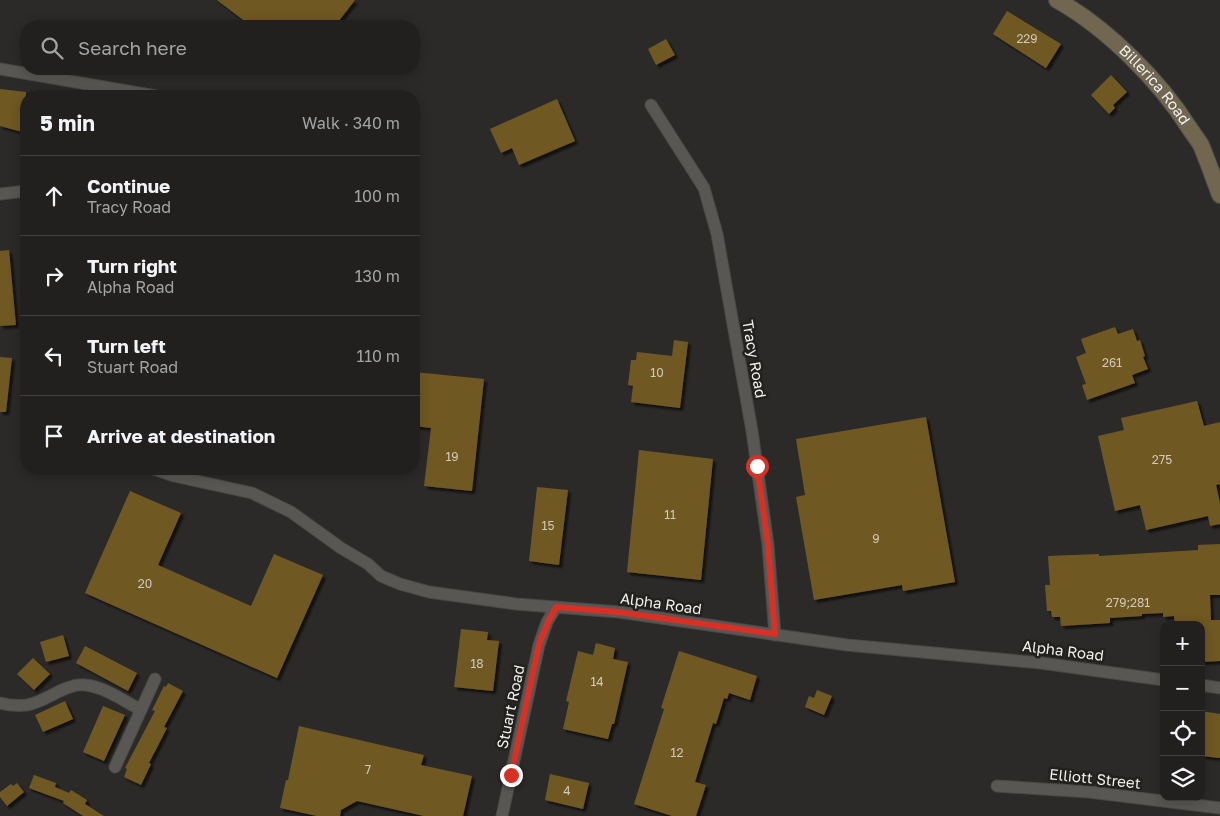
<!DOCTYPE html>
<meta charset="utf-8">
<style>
body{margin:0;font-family:"Golos Text",sans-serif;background:#292827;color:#f1f3f6}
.controls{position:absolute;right:15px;bottom:15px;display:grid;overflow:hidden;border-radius:10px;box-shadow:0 2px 12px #0003}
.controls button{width:45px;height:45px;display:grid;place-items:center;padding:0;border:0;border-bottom:1px solid #3e3e3c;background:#21201e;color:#f1f3f6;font:25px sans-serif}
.stop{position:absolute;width:15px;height:15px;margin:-11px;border:4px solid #d93025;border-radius:50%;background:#fff}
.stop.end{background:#d93025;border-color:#fff;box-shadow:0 1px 5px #0008}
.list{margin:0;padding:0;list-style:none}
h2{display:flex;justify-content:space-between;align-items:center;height:65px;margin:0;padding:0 20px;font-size:21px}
h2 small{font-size:16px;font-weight:400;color:#a2a3a4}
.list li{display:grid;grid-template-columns:32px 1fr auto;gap:15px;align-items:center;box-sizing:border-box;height:80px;padding:0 20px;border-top:1px solid #3e3e3c}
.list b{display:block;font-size:19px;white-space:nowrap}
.list p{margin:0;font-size:16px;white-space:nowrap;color:#a2a3a4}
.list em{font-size:16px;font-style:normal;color:#a2a3a4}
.icon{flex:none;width:28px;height:28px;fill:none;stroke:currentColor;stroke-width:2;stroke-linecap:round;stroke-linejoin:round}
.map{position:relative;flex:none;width:1220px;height:816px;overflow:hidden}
.search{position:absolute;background:#21201e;box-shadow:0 2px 12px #0003;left:20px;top:20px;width:400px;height:55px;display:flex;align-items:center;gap:12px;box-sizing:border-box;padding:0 18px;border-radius:20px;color:#a2a3a4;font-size:19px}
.panel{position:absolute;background:#21201e;box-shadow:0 2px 12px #0003;left:20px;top:90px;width:400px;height:385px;border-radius:20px}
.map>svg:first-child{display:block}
</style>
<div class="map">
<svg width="1220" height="816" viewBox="0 0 1220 816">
<defs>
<filter id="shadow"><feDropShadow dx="3" dy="3" stdDeviation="1" flood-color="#0009"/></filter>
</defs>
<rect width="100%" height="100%" fill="#2c2a28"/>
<path fill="#705923" filter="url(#shadow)" d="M217,0H355L335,26H251Z
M1007,11L1061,44L1046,68L993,34Z
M666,39L675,55L656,65L648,49Z
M1111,75L1127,92L1113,105L1115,108L1109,114L1091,95Z
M0,89L26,92V133L0,126Z
M557,99L575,141L519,165L512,148L501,153L490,129Z
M9,250L16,325L0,326V251Z
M1115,327L1118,334L1133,329L1137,341L1140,340L1145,356L1143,357L1148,369L1132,375L1135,383L1087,400L1082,385L1086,384L1076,357L1086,353L1081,339Z
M674,340L688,342L680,408L631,402L633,386L628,385L631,360H636L637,352L672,356Z
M0,357L12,358L6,412H0Z
M414,372L484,379L472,491L424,486L431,428L414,426Z
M1197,401L1204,426L1220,422V484L1216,485L1220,503V524L1210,526L1208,516L1146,530L1140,505L1115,511L1098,436L1124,430L1121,418Z
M926,417L955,582L903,591L902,585L814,600L796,497L805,495L796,439Z
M639,450L713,459L701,580L627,572Z
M537,487L568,490L559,565L529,561Z
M130,491L181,513L158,565L251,606L274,554L323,575L277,678L85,593Z
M1220,544V595H1210L1211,620H1220V661L1201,662V625H1175L1174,616L1163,617V613L1142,614V616L1110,618V623L1061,626L1060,617H1052L1051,611H1047L1045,585H1050L1048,556L1099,554V556L1198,550V545Z
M461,629L488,632L487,640L499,641L493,691L454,687Z
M63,635L69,656L46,662L40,642Z
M596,643L615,648L613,659L628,662L614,724H612L608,739L563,729L569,702L566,701L578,651L593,655Z
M85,646L137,673L128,691L76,663Z
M679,651L757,676L750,700L729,693L727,699L724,698L716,724L713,723L695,782L706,785L696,816H672L634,804L664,709L661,708Z
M33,658L50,674L34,690L17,674Z
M168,683L183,691L164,727L167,728L149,763L151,764L141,785L124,777L127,769L125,768L155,711L152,710L164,686L166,687Z
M817,690L832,696L824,715L805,707L809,696L814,698Z
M65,701L73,719L43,732L35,715Z
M103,706L125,715L104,761L83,752Z
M1201,711L1220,714V758L1201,756Z
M299,726L424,755L421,765L472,776L463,816H424L357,801L341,810L340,816H317L280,808L286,780H288Z
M550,774L589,783L583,809L545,800Z
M34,775L56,783L55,787L69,793L71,790L87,800L85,804L104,816H83L63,803L64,801L29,788Z
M17,783L24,792L7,806L0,797V792L11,784L13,786Z"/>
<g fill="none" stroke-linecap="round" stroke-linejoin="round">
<defs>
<path id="street" d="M0,69L156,96
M651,105L704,188L717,234L752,431L768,545L775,635
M0,194L26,191
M154,469L174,476L252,493L291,512L341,548L368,564L381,576L400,584L429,592L516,604L619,612L847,645L1041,663L1164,680
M1201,685L1220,688
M0,703C8,705 18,706 27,705C46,702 65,683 85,685C105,687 124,701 141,710L115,767
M141,710L155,679
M997,786L1089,792L1220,808
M502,816L539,645L547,622L556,607"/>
<g id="secondary">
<path id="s1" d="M1057,0C1107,28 1160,81 1190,129C1194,135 1198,140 1201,145C1208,162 1214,179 1220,195"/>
</g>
</defs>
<use href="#street" stroke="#494845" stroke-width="13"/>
<use href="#secondary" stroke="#494845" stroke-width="18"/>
<use href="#street" stroke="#585754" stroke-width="11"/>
<use href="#secondary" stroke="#716750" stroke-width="16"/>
</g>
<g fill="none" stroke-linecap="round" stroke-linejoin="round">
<path stroke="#d93025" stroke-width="6" d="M511,775L539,644L548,622L556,607L618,612L775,634L768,545L757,466"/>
</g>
<g text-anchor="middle" stroke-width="5" stroke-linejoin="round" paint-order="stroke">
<g font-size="12" fill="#d0caba">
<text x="1027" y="43">229</text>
<text x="1112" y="367">261</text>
<text x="657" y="377">10</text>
<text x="452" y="461">19</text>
<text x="1162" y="464">275</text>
<text x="670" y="519">11</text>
<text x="548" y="530">15</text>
<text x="876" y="543">9</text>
<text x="145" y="588">20</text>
<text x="1128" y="607">279;281</text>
<text x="477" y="668">18</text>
<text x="597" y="686">14</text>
<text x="677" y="757">12</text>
<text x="368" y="774">7</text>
<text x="567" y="795">4</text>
</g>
<g font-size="15" fill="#f0efed" stroke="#22211e">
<text dy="5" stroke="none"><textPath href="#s1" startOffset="130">Billerica Road</textPath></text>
<text transform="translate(754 359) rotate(80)" y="5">Tracy Road</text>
<text transform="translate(661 604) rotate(8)" y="5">Alpha Road</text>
<text transform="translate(1063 651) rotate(7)" y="5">Alpha Road</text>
<text transform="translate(511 707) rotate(-78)" y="5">Stuart Road</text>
<text transform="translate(1095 779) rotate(6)" y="5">Elliott Street</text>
</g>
</g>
</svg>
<div class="controls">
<button>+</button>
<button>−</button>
<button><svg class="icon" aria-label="locate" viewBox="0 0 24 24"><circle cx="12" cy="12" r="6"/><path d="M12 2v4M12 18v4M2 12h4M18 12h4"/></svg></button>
<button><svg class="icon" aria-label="layers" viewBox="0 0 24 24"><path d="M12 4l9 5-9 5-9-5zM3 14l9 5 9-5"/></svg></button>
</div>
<div class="stop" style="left:757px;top:466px"></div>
<div class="stop end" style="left:511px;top:775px"></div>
<div class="search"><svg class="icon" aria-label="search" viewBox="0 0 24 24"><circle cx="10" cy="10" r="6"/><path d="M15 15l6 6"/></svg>Search here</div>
<section class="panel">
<h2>5 min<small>Walk · 340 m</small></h2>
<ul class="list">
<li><svg class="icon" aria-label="ahead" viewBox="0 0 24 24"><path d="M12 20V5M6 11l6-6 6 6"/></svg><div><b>Continue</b><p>Tracy Road</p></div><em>100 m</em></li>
<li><svg class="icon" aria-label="right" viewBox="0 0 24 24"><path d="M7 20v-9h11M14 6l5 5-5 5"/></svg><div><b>Turn right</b><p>Alpha Road</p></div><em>130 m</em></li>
<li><svg class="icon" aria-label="left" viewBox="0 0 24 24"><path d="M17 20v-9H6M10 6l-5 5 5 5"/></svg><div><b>Turn left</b><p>Stuart Road</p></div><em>110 m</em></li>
<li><svg class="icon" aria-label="arrive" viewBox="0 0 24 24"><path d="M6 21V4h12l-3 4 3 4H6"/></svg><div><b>Arrive at destination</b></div></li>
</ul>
</section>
</div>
